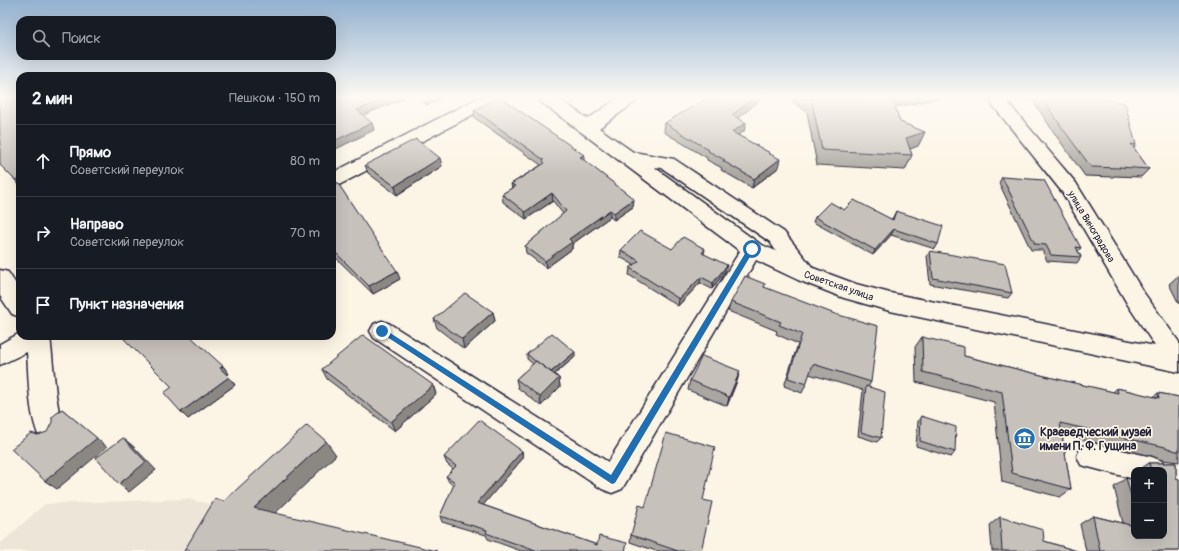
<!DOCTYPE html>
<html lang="ru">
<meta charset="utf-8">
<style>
body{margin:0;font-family:Pangolin,sans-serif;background:#242831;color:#f1f3f6}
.controls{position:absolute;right:12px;bottom:12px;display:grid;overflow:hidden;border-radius:8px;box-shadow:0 4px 16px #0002}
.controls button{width:36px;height:36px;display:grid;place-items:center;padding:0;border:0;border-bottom:1px solid #363941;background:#171b24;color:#f1f3f6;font:20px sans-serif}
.stop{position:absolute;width:12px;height:12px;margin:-9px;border:3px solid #1f6fb2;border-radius:50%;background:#fff}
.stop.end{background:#1f6fb2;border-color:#fff;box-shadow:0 1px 4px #0008}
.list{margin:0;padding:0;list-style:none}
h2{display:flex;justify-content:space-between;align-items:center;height:52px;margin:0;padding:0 16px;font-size:17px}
h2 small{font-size:13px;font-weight:400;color:#9ea1a6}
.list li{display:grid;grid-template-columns:26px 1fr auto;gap:12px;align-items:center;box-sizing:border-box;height:72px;padding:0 16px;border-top:1px solid #363941}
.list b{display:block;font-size:15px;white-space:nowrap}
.list p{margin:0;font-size:13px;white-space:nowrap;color:#9ea1a6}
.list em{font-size:13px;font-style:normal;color:#9ea1a6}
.icon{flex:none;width:22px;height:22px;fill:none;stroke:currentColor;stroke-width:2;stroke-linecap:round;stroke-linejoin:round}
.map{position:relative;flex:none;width:1179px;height:551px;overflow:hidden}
.search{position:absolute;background:#171b24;box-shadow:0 4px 16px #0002;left:16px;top:16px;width:320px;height:44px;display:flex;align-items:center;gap:10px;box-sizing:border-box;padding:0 14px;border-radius:12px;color:#9ea1a6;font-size:15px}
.panel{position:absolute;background:#171b24;box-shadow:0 4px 16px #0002;left:16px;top:72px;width:320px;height:268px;border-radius:12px}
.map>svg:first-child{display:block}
</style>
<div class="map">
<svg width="1179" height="551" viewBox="0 0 1179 551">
<rect width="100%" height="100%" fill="#fcf5e5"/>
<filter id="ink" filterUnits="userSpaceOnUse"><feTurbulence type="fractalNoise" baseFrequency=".025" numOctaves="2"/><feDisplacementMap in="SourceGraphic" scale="8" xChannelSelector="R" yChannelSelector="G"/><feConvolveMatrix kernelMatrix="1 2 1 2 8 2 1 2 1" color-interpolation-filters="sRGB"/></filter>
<g filter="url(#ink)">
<path fill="#ece5d8" d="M188,499L409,551H0V544L45,504Z"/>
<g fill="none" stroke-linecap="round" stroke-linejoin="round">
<defs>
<path id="minor" d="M478,98H499L497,102L339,185L332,187V173Z
M539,98H558L588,119L618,98H637L635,102L599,128L633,152L674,159L784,232L813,268L856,284L890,293L1155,346L1128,305L1062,192L987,98H1004L1076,183L1144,293L1179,342V372L890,311L844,298L798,280L756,260L622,489L612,493L602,489L374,338L370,331L374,324L382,321L390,324L608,462L740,251L541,102ZM654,167L662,168L770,242L776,251L760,244Z
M0,270L8,272L20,290V317L12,314L0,296Z
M20,333V336H50L56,395L62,430L58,439L49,442L40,439C28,413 29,380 27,352L0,365V344Z
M1091,443L1152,457L1162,461L1166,470L1164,474V470H1134V479L1081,465L1077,456L1081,447Z"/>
</defs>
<use href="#minor" stroke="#22223b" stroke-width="3"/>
<use href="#minor" fill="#fcf5e5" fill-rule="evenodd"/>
</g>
<path fill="#aaa6a1" stroke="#22223b" d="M419,98H443L427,105Z
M792,98H940L895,107L900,122L925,132L918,146L910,149L912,155L905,170L817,165L807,112L792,101Z
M1031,98H1109L1108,100L1136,145L1134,148L1149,169L1141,177L1114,176L1113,177L1085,176L1057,137Z
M759,101L738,118L746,123L744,131L738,135L770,153V154L778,168L752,188L721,170L722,168L707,160V158L664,132L665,123Z
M474,110L584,161L633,207L614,220L610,217L572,244V249L546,268L526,253L525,246L563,214L553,201L526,219L503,202L502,194L512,188L511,184L541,165L475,118Z
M365,165L442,166L397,195L368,173Z
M1002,177L1081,248L1078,251L1081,257L1077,263L1047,261L1042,250H1031L999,183Z
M332,185L400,279L373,294L332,254Z
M844,210L892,219L896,211L938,244L935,249L891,235L873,255L813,222L815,217Z
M672,249H705L704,254L725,271L712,289L700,283L678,306L629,275L630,268L634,265L620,257L621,250Z
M930,251L1012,293L1008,298L930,284L927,256Z
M1179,275V304L1169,284Z
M765,284L764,287L871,382L868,387L881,438L877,442L858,436L863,390L809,374L806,384L802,393L784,386L798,344L776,334L777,331L728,311L731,302Z
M493,312L495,321L464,349L437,328L434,319Z
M922,337L964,356L1057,379L1113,392L1117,388L1153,397L1158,393L1179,397V462L1162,460L1152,456L1062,435L1071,489L1060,497L1002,482L994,402L916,382L915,347Z
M124,339L223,366L229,374L227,375L235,385L188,419L172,387Z
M527,354L575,357L555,374L559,378L560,387L541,406L518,388L516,379L533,364L527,359Z
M322,369L433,385L436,394L395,431L327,379Z
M740,371L737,381L727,406L688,390L690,380Z
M921,416L955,452L951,457L916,446L918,421Z
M522,451L523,458L483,505L597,545L626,551H521L488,539L486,535L442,522L440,516L454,486L449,482L446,476L453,469L447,464L444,457Z
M1149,463H1176V478L1179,479V551H1086L1080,524L1093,516L1123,523L1114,487L1126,478L1134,480V536H1164V470H1139Z
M645,507L701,551H656L630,542L631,535Z
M1000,517L1044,541L1077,551H992L990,525Z"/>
<path fill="#8b8783" stroke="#22223b" d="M387,98H405L359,117L357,110Z
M427,98H443L427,105L426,99Z
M753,98H760L759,101L731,124L732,115Z
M890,98H940L885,109Z
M372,123L374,130L332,151V142Z
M746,123L744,131L730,140L732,132Z
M925,132L918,146L899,153L906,138Z
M584,155V163L580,157Z
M440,158L442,166L397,195L395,186Z
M780,159L778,168L752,188L754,179Z
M20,178V186L15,180Z
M552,193L553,201L526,219L525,212Z
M634,199L633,207L614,220V213Z
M610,210V217L572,244V249L546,268L545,261L569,239Z
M894,229L891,235L873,255L875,250Z
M727,265L725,271L712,289L713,283Z
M397,271L400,279L373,294L369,286Z
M701,277L700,283L678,306L679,299Z
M493,312L495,321L464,349L462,339Z
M575,352V357L550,378V373Z
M223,366L229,374L226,376L220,368Z
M740,371L737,381L727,406L729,397Z
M229,377L235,385L188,419L181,412Z
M559,378L560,387L541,406L540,397Z
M433,385L436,394L395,431L391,422Z
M62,409L107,447L57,489L45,481Z
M123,438L133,446L156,470L129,492L119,484Z
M326,441L336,455L267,521L254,508Z
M522,451L523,458L480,509L477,503Z"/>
<path fill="#c6c1bb" stroke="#22223b" d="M0,98H20V178L15,180L0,165Z
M339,98H387L357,110L372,123L332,142V101Z
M497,98H501L584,155L580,157L634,199L614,213L610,210L569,239L572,242L545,261L525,246L566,211L552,193L525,212L502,194L515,186L511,184L545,163L543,161L544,160L474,110Z
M707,98H753L732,115L746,123L732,132L770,153H768L780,159L754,179L723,161L725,160L708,151L709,150L665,123Z
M811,98H892L900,122L925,132L906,138L912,155L822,150Z
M1042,98H1109L1108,100L1125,103L1136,145L1131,144L1149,169L1119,167L1120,168L1091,167L1063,129Z
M416,139L440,158L395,186L365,165Z
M1002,177L1044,180L1081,248L1076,247L1081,257L1051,255L1046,245L1035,244Z
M337,182L397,271L369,286L332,249V185Z
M854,200L893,220L896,211L943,226L938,244L894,229L875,250L815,217L830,202L844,210Z
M640,231L672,249L683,237L705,249L702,253L727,265L713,283L701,277L679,299L630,268L639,261L621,250Z
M930,251L1005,264L1012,293L933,278Z
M745,276L765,284L764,287L835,314L878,326L871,382L813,364L806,384L788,378L802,334L779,325L781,322L731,302Z
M465,293L493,312L462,339L434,319Z
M552,333L575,352L551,372L536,361H535L527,354Z
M363,335L433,385L391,422L322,369Z
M128,336H190L223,366L220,368L229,377L181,412L164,393L172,387L124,339Z
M922,337L964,347V356L1057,379L1118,393L1117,388L1159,398L1158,393L1179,397V451H1176L1165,447L1060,423L1071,489L1012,473L1002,392L923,372Z
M702,356L740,371L729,397L690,380Z
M536,361L559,378L540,397L516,379Z
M866,386L885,392L881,438L861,432Z
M62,409L97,438L45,481L11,449L31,433L38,435L47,432L52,422V417Z
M921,416L956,427L955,452L920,441Z
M479,420L522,451L477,503L597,545L599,536L627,543L625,551H536L486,533L487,530L440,516L455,482L446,476L456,466L444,457Z
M307,425L326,441L254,508L437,551H184L215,499L224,501Z
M666,433L715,447L703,500L712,502L701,551H678L631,535L639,505L645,507Z
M123,438L146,462L119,484L96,458Z
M1149,463H1176V478L1179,479V551H1100L1093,516L1134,526V536H1164V470H1151Z
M1126,478L1134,480V506Z
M1000,517L1043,530L1044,541L1077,551H1002Z"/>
</g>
<linearGradient id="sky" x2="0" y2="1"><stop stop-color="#92b1d0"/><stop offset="0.56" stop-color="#fefaf3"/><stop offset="1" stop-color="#fefaf3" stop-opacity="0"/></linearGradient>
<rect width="1179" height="175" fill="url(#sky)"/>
<path fill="#1f6fb2" d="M752,246L754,247V250L615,483L612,484L378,331L382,328L384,329L611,475L749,247Z"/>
<defs>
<symbol id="museum-disc" viewBox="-11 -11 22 22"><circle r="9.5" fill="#1f6fb2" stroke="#fcf5e5"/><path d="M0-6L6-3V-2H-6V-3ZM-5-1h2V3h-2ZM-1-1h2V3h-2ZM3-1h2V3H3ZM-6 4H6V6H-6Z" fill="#fff"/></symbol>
</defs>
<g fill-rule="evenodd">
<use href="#museum-disc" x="1012" y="426" width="25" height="25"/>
</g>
<g text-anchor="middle" stroke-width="3.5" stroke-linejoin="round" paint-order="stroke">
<g font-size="10" fill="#22223b" stroke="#fcf5e5">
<text transform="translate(1092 226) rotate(59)" y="4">улица Виноградова</text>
<text transform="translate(839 285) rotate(19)" y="4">Советская улица</text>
</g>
<g font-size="12" font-weight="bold" fill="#22223b" stroke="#fcf5e5" text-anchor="start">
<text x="1040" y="436">Краеведческий музей<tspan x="1040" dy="14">имени П. Ф. Гущина</tspan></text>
</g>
</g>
</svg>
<div class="controls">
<button>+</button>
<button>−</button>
</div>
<div class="stop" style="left:752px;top:249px"></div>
<div class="stop end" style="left:382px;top:331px"></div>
<div class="search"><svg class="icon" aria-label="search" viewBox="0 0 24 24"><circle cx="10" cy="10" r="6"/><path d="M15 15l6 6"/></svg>Поиск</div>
<section class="panel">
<h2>2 мин<small>Пешком · 150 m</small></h2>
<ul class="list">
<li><svg class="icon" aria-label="ahead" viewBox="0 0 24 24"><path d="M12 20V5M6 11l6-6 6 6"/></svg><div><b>Прямо</b><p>Советский переулок</p></div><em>80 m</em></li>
<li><svg class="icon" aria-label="right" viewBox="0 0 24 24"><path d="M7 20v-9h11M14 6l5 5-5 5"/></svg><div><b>Направо</b><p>Советский переулок</p></div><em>70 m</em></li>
<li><svg class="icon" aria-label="arrive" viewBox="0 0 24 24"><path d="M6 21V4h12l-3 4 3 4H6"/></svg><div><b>Пункт назначения</b></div></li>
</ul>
</section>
</div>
